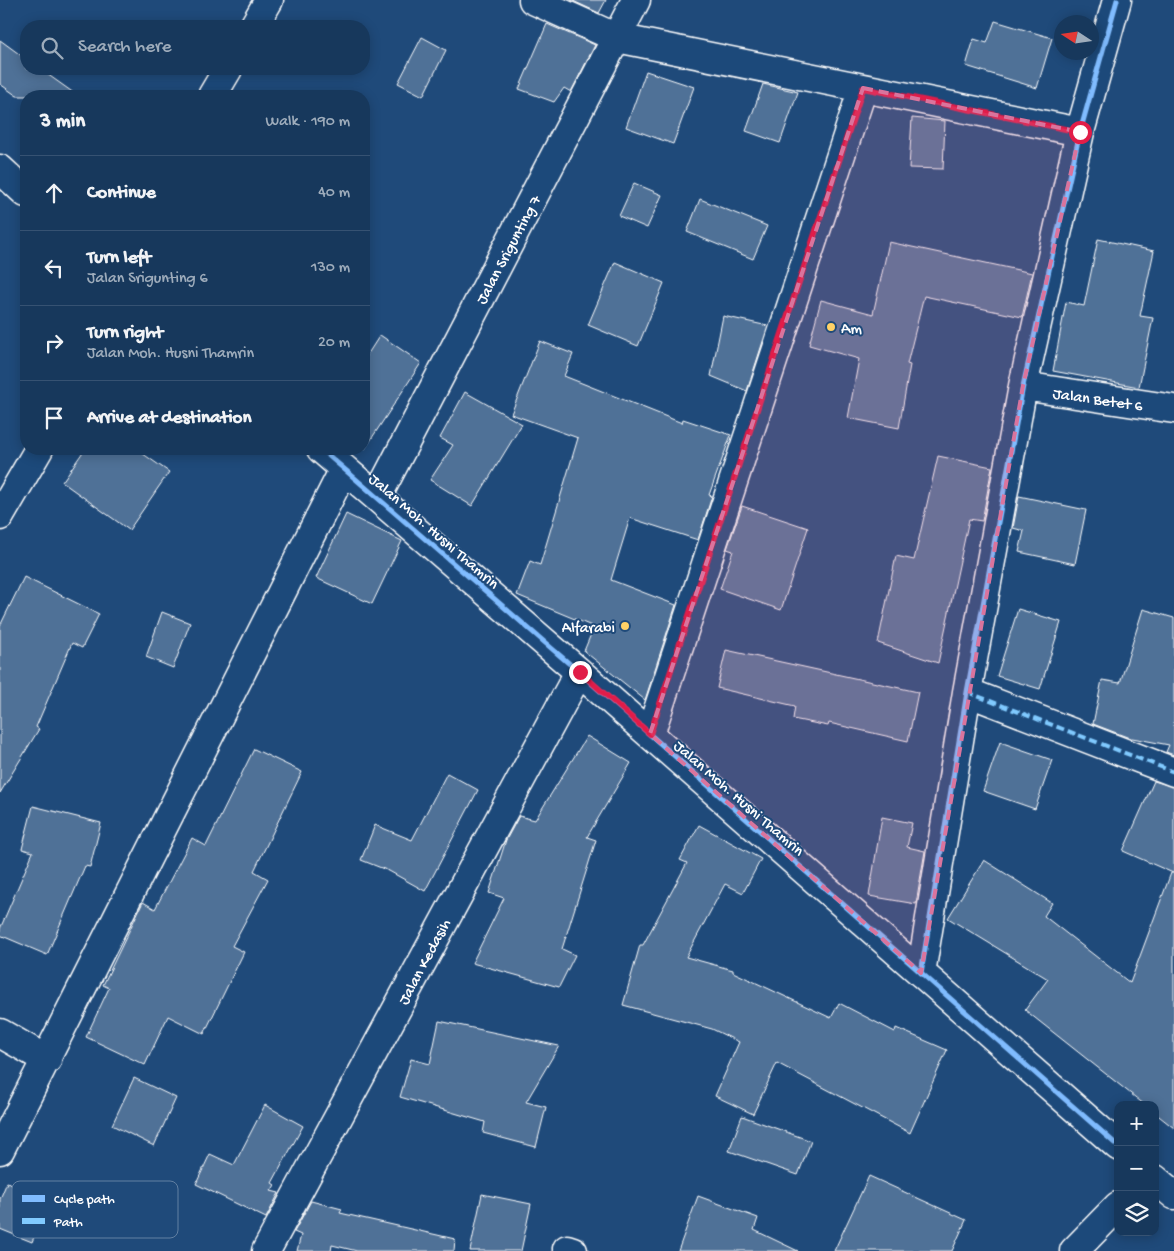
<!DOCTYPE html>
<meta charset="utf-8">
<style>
body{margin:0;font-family:"Gochi Hand",sans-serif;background:#244365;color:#f1f3f6}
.controls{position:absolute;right:15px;bottom:15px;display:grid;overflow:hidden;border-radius:10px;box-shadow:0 2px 12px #0003}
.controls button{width:45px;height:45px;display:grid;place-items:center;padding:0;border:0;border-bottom:1px solid #365272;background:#17385c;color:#f1f3f6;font:25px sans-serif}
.compass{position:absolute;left:1054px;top:15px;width:45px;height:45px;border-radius:50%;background:#17385c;box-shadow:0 2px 12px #0003;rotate:282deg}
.stop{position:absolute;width:15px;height:15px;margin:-11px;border:4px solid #e11d48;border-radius:50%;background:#fff}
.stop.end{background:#e11d48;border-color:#fff;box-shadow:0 1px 5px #0008}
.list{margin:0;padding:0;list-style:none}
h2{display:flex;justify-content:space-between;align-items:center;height:65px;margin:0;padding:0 20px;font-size:21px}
h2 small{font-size:16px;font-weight:400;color:#9eacbb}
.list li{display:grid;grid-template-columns:32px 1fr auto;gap:15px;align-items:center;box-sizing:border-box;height:75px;padding:0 20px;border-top:1px solid #365272}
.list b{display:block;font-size:19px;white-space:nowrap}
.list p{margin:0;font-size:16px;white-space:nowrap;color:#9eacbb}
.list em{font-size:16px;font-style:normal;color:#9eacbb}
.icon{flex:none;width:28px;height:28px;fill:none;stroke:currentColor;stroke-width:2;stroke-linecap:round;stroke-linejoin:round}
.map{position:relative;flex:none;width:1174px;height:1251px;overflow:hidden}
.search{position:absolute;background:#17385c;box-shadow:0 2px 12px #0003;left:20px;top:20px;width:350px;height:55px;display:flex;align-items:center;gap:12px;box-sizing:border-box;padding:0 18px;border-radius:20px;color:#9eacbb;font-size:19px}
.panel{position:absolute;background:#17385c;box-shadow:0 2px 12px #0003;left:20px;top:90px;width:350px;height:365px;border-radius:20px}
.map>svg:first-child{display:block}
</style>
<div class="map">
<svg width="1174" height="1251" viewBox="0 0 1174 1251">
<rect width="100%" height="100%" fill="#1f4a7a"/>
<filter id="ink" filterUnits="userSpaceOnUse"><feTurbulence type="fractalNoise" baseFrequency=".02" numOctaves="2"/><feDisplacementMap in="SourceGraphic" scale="10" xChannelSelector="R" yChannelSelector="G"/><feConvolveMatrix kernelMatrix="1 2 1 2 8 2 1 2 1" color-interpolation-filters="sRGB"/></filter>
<g filter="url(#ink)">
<path fill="#507197" stroke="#fff" d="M571,0H606L599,13Z
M995,21L1052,38L1037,88L966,66L974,39L987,43Z
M547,24L595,45L571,92L564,88L554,102L519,89Z
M422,37L446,50L423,96L398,83Z
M0,40L26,59V69H40L78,96H17L0,84Z
M646,71L694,87L673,144L626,127Z
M763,84L798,92L780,143L746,131Z
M912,118L945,121L943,169L909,168Z
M634,183L662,195L647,228L619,216Z
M700,199L767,226L753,259L687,232Z
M1098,239L1154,251L1140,316L1153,318L1139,387L1053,371L1066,302L1084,306Z
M889,242L1032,273L1022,317L924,296L907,364L910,365L899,428L848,418L859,359L809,345L821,300L873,314Z
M615,262L664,283L638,346L588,325Z
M723,316L768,326L747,391L711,376Z
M380,335L421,363L364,450V360Z
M540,341L573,354L564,376L682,423L683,419L731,435L709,495L712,496L698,540L630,518L611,580L676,605L645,700L584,651L594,627L517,595L530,561L540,565L578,438L511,414Z
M465,392L522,424L472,506L430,480L453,445L440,438Z
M85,449H136L169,472L129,530L62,482Z
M938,456L992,467L982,521L969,519L938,663L878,643L896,556L914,560Z
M1019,496L1086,510L1075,564L1019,552L1024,531L1013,528Z
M742,506L808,528L781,610L720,589L733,551L727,549Z
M346,514L402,541L372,604L316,578Z
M24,577L99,614L82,648L72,643L36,727L39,729L0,793V626Z
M1018,609L1061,622L1040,689L997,676Z
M1143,609L1174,618V755L1166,752L1169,745L1127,737L1093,724L1102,680L1120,683Z
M162,612L190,623L173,668L146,657Z
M726,650L918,692L908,741L829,723L828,726L793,719L795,706L717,688Z
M587,736L631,763L587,837L596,840L562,949L575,955L559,987L472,963L504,898L489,893L506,840L519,816L535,820Z
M1000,742L1052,760L1035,809L983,791Z
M254,749L302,772L254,871L268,879L232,946L244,952L204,1034L168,1016L145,1065L86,1037L109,988L103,985L143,902L155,909L192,838L206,846Z
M447,773L478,790L425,891L389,871L361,860L375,825L412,840Z
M1154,781L1174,787V1128L1155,1113V1105H1145L1025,1010L1048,979L948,918L984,860L1052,903L1044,916L1130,983L1171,873H1173L1123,851Z
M33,806L101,823L90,867L85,866L47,955L0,935V929L33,852L22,849Z
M882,817L912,823L907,847L925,851L916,904L869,896Z
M699,825L761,859L743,893L725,884L686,957L733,970V972L831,1018L839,1003L895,1032L896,1028L947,1050L910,1133L777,1063L753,1114L715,1096L739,1042L712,1029L623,1005L640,945H643L687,863L680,860Z
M439,1021L559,1046L526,1102L546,1107L536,1147L483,1133L485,1122L400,1097L411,1059L430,1064Z
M134,1078L176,1098L154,1146L112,1125Z
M265,1105L303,1126L272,1183L275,1185L271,1191L279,1193L266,1218L196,1184L210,1154L234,1165Z
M742,1116L811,1141L798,1175L729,1151Z
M869,1176L966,1220L952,1251H834Z
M7,1182L49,1198L32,1242L0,1229V1199Z
M482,1194L531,1204L521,1251H470Z
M698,1196L758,1218L754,1230L798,1251H678Z
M311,1201L342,1209L340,1213L455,1239L454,1251H357L332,1245L331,1251H297L301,1235L294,1232Z"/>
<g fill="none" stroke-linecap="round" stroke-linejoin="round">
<defs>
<path id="minor" d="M533,0L617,38L1080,132
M254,26L269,0
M212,96L228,69
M0,169L26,193
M1023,386L1174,409
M321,449L579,672L1118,1146
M377,497L636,0
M0,516L39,449
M967,692L1174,772
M650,734L863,88
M921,973L967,692L1023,386L1080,132L1117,0
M0,1033L47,1060
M0,1150L344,469
M1155,1179L1174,1195
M567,1249L573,1251
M266,1251L579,672
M1074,1251L1118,1206"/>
</defs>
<use href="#minor" stroke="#fff" stroke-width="31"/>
<use href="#minor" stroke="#1f4a7a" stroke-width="28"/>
<path stroke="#80caff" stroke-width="4" stroke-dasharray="8 4" stroke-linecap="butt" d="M967,692L1174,772"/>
<defs>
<path id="cycleway" d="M321,449L579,672L1118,1146
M921,973L967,692L1023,386L1080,132L1117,0"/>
</defs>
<use href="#cycleway" stroke="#1f4a7a" stroke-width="8"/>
<use href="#cycleway" stroke="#80bcff" stroke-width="5"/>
</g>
</g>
<g fill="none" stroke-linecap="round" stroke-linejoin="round" filter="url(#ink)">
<path stroke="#e11d48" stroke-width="6" d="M580,672L650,734L863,88L1080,132"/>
</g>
<path fill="#da749d" fill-opacity="0.2" stroke="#da749d" stroke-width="4" stroke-dasharray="10 6" stroke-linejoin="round" d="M863,88L1080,132L1023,386L921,973L650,734Z"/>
<g fill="#ffd166" stroke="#1f4a7a" stroke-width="2">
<circle cx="831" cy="327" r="5"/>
<circle cx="625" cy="626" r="5"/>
</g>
<g text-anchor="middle" stroke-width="4" stroke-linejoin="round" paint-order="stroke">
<g font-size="16" fill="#fff" stroke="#1f4a7a">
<text transform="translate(507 249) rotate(-62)" y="6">Jalan Srigunting 7</text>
<text transform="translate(1098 398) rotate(8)" y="6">Jalan Betet 6</text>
<text transform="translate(435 530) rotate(41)" y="6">Jalan Moh. Husni Thamrin</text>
<text transform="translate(740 797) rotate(41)" y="6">Jalan Moh. Husni Thamrin</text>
<text transform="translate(423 961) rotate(-62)" y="6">Jalan Kedasih</text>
</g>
<g font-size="16" fill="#fff" stroke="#1f4a7a" text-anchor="start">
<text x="841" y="333">Am</text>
<text x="615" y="632" text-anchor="end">Alfarabi</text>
</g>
</g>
<rect x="12" y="1181" width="166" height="57" rx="8" fill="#1f4a7a" stroke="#6280a2" stroke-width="1"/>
<rect x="22" y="1195" width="23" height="7" fill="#80bcff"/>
<rect x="22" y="1218" width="23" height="6" fill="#80caff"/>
<g font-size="14" fill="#fff">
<text x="54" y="1203">Cycle path</text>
<text x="54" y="1226">Path</text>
</g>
</svg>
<div class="controls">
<button>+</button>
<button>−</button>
<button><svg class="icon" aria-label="layers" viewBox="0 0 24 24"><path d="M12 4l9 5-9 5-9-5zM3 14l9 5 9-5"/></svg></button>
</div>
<svg class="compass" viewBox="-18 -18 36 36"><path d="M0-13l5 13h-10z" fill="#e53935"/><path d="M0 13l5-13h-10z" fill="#9eacbb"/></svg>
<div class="stop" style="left:1080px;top:132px"></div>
<div class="stop end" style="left:580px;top:672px"></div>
<div class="search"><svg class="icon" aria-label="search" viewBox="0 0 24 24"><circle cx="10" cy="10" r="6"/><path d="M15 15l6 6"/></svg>Search here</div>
<section class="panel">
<h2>3 min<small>Walk · 190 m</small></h2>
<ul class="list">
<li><svg class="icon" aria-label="ahead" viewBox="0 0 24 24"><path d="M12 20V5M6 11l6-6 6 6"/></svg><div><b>Continue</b></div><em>40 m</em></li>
<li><svg class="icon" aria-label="left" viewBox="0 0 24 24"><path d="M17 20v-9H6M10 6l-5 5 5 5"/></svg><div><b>Turn left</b><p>Jalan Srigunting 6</p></div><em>130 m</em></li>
<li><svg class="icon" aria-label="right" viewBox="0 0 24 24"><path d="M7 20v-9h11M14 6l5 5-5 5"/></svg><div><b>Turn right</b><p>Jalan Moh. Husni Thamrin</p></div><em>20 m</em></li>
<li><svg class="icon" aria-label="arrive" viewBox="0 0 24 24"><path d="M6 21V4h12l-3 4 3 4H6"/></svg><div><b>Arrive at destination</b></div></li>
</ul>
</section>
</div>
